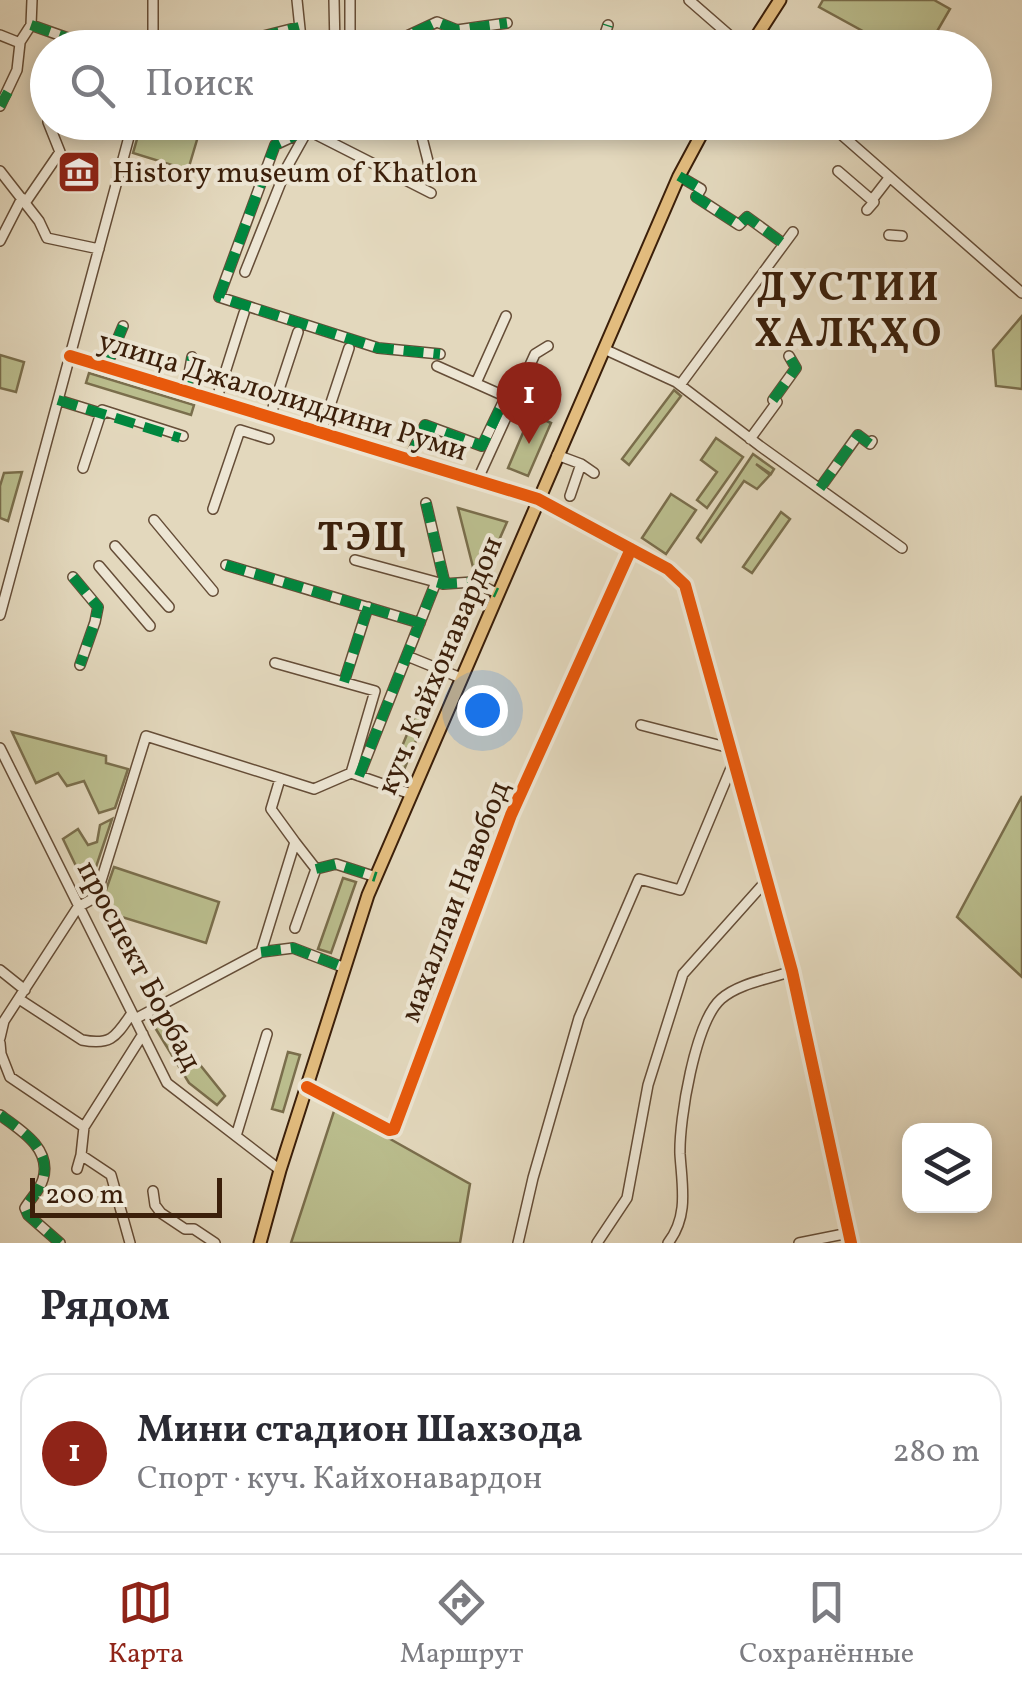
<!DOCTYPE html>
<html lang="ru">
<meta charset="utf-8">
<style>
body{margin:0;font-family:Vollkorn,serif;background:#f7f7f7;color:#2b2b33}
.controls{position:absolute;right:30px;bottom:30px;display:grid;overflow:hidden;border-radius:20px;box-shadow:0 5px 15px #0003}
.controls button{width:90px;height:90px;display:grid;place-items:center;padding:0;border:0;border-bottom:2px solid #e1e1e2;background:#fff;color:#2b2b33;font:50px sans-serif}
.scale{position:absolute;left:30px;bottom:25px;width:192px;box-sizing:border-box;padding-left:10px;border:5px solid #3b1f0a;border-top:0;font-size:28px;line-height:35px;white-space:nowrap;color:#3b1f0a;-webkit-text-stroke:8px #ede6d4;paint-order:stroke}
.you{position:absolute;left:482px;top:710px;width:35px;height:35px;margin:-25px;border:8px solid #fff;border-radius:50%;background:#1a73e8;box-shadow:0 0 0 15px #1a73e833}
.badge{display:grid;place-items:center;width:65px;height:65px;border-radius:50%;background:#8f2418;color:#fff;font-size:32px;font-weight:700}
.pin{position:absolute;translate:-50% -82px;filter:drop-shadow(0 2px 5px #0008)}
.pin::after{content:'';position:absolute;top:52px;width:35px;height:30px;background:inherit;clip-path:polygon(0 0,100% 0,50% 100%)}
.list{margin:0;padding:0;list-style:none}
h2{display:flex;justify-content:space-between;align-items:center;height:130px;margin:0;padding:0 40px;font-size:42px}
h2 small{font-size:32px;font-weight:400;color:#7c7c81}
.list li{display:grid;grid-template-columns:65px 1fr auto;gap:30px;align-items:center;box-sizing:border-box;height:160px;margin:0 20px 20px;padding:0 20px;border:2px solid #e1e1e2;border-radius:30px}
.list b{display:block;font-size:38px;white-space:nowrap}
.list p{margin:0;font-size:32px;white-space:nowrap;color:#7c7c81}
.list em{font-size:32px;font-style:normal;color:#7c7c81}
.icon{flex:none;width:55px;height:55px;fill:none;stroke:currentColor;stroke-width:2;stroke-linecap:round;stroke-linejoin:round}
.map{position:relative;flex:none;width:1022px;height:1243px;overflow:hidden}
.search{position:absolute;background:#fff;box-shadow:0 5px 15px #0003;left:30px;right:30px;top:30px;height:110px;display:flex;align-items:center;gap:25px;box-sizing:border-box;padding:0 35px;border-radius:55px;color:#7c7c81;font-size:38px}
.sheet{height:310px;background:#fff}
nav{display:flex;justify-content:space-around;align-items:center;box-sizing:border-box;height:140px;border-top:2px solid #e1e1e2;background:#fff;font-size:28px;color:#7c7c81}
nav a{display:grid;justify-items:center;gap:5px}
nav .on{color:#8f2418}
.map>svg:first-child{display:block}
</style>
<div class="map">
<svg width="1022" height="1243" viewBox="0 0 1022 1243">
<rect width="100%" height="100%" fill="#e3d8bd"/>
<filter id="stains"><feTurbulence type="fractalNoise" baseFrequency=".002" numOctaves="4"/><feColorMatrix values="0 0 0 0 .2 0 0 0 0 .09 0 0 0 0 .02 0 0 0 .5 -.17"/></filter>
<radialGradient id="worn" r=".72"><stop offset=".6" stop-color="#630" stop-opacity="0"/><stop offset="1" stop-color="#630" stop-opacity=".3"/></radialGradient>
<path fill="#babd8d" stroke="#7a6e4c" stroke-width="2.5" d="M823,0H934L950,9L928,47H892L819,7Z
M142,122L202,123L188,170L133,153Z
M1022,316V389L996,386L993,350Z
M0,355L24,362L16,392L0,388Z
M89,373L194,405L191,415L86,383Z
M674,390L681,396L629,465L622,459Z
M531,414L551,423L528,476L508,468Z
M716,438L743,457L707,508L697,500L717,472L701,460Z
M753,454L774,469L771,474L756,464L770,475L757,489L744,481L701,542L697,538Z
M22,472L8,521L0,518V486L4,473Z
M671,494L696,510L666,554L642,538Z
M458,508L507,522L482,579L475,575Z
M781,512L790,519L752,573L743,567Z
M464,598L473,602L448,663L439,659Z
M432,674L442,678L401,777L391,773Z
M12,732L106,756V763L128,769L115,808L99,813L84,781L67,786L58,773L36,783Z
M1022,796V977L957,917Z
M112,819L88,891L63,839L78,829L88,845L97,842L100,825Z
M114,867L219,902L206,943L99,910Z
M343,878L356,882L331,953L318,949Z
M160,1015L225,1096L217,1105L189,1083L151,1021Z
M288,1052L300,1055L283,1112L272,1109Z
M335,1108L470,1184L460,1243H291Z"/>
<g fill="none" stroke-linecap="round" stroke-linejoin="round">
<defs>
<path id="minor" d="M297,0L302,48
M334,0L335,48
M350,0V48
M689,0L744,48
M31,25L79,42L82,38L117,48
M0,35L20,43L17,70L0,106
M20,42L31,25L32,0
M530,42L555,39L602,43L608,25
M153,48V0
M232,48L240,42L299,27
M389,48L392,43L437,22L457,30L507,23
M307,122V130L431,193
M418,122L429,165
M827,122L1022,293
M307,130L275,145L219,297L378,348L440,354
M0,171L39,221L47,238L99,249
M838,171L874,202L867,210
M679,176L701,189L696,197L739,225L747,217L784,244
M872,200L889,178
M25,203L60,152L48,122
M889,235L902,236
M0,241L22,198
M245,272L287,167L306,133
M604,349L676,382L760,446L902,548
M70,356L538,499L668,569L685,585L792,971L851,1243
M437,366L511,399
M106,367L123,326
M476,383L506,316
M680,385L793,232
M186,391L192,357
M58,400L103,414
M773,400L796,368L789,356
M216,401L244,313
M270,417L298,332
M321,433L349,348
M750,439L777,402
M557,455L581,464L594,473
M409,460L425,425L482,446L506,396
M83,468L102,410L183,436
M477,481L535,354L548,346
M820,488L858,435L870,444L872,441
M570,496L581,464
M426,503L445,584
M213,509L240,430L269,439
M154,520L213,591
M115,546L169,607
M355,560L436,582
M226,565L420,623
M99,566L150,626
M73,577L98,607L95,622L80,665
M0,615L133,122
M407,656L461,678
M275,663L375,691L351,773
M344,682L368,607
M641,725L730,748
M0,748L167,1083L280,1170
M359,776L436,582L443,584L473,582L497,593
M316,869L336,864L376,877
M295,928L316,869L295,842
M261,952L293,948L345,968
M0,970L25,990
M19,999L82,1040C112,1046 116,1036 132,1013
M135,1019L261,952L295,842L271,809L280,779
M0,1038L4,1021L78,907L96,897L146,736L314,789L351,773L411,794
M0,1043L1,1054L10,1077L84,1127
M307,1087L389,1130L394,1129L511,815L631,549
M0,1115C21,1130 52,1149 43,1179C40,1190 31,1198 25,1208L28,1215L60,1243
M236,1136L267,1034
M81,1155L111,1175L130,1243
M77,1169L81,1155L84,1127L143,1034
M153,1191L155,1205L161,1213L185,1229H194L215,1243
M518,1243L533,1178L579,1018L639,879L680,890L734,761
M597,1243L627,1198L648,1085L683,974L767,880
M668,1243C689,1216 682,1186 680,1154C679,1120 695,1022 721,999C739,983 770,979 792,971
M799,1243L849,1233"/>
<path id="major" d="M749,48L780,0
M260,1243L280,1170L368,895L679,176L708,122"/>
</defs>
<use href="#minor" stroke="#654d37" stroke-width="12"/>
<use href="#major" stroke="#3b1f0a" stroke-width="15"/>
<use href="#minor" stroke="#ede6d4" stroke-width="9"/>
<use href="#major" stroke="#e2bc7e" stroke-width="11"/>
<path stroke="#00873e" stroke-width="10" stroke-dasharray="20 10" stroke-linecap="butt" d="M31,25L79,42L82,38L117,48
M530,42L555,39L602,43L608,25
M232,48L240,42L299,27
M389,48L392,43L437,22L457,30L507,23
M0,106L8,92
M307,130L275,145L219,297L378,348L440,354
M679,176L701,189L696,197L739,225L747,217L784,244
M106,367L123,326
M186,391L192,357
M58,400L180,438
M773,400L796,368L789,356
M409,460L425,425L482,446L506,396
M820,488L858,435L870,444L872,441
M426,503L445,584
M226,565L420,623
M73,577L98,607L95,622L80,665
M344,682L368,607
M359,776L436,582L443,584L473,582L497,593
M316,869L336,864L376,877
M261,952L293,948L345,968
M0,1115C21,1130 52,1149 43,1179C40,1190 31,1198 25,1208L28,1215L60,1243"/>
<defs>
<path id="cycleway" d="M70,356L538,499L668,569L685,585L792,971L851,1243
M307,1087L389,1130L394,1129L511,815L631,549"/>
</defs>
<use href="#cycleway" stroke="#ede6d4" stroke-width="19"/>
<use href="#cycleway" stroke="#e8590c" stroke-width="12"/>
</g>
<defs>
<symbol id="museum-square" viewBox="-11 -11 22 22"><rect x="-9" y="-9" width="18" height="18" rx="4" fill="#8f2418" stroke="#ede6d4"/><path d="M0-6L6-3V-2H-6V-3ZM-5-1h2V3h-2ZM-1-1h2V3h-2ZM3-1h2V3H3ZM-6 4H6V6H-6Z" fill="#fff"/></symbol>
</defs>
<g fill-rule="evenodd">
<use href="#museum-square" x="54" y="147" width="50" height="50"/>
</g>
<g text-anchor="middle" stroke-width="8" stroke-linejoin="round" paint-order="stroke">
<g font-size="30" fill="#3b1f0a" stroke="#ede6d4" text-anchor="start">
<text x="112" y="182">History museum of Khatlon</text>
</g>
<g font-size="30" fill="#3b1f0a" stroke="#ede6d4">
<text transform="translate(283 395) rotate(17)" y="10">улица Джалолиддини Руми</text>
<text transform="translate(439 665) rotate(-67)" y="10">куч. Кайхонавардон</text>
<text transform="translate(454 901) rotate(-69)" y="10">махаллаи Навобод</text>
<text transform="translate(140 965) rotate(62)" y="10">проспект Борбад</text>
</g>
<g font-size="40" font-weight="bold" letter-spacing="2.5" fill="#3b1f0a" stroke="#ede6d4">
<text x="849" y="300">ДУСТИИ<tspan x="849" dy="46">ХАЛҚҲО</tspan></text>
<text x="363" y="550">ТЭЦ</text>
</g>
</g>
<rect width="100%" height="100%" filter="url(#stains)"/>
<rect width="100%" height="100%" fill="url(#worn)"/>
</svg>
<div class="controls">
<button><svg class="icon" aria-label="layers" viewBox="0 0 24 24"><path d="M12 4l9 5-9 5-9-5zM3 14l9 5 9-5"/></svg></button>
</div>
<div class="scale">200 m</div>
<div class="you"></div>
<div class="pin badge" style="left:529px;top:444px">1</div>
<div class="search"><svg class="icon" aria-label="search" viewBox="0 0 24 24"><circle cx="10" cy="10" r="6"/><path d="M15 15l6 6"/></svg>Поиск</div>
</div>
<section class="sheet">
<h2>Рядом<small></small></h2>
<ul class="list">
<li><span class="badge">1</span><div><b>Мини стадион Шахзода</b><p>Спорт · куч. Кайхонавардон</p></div><em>280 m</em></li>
</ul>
</section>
<nav>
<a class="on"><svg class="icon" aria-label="map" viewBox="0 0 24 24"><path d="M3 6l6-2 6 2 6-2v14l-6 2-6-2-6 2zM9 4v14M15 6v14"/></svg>Карта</a>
<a><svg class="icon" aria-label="directions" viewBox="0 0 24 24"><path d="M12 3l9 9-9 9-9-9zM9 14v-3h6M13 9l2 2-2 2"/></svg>Маршрут</a>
<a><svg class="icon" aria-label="saved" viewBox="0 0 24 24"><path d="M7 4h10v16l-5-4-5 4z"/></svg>Сохранённые</a>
</nav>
